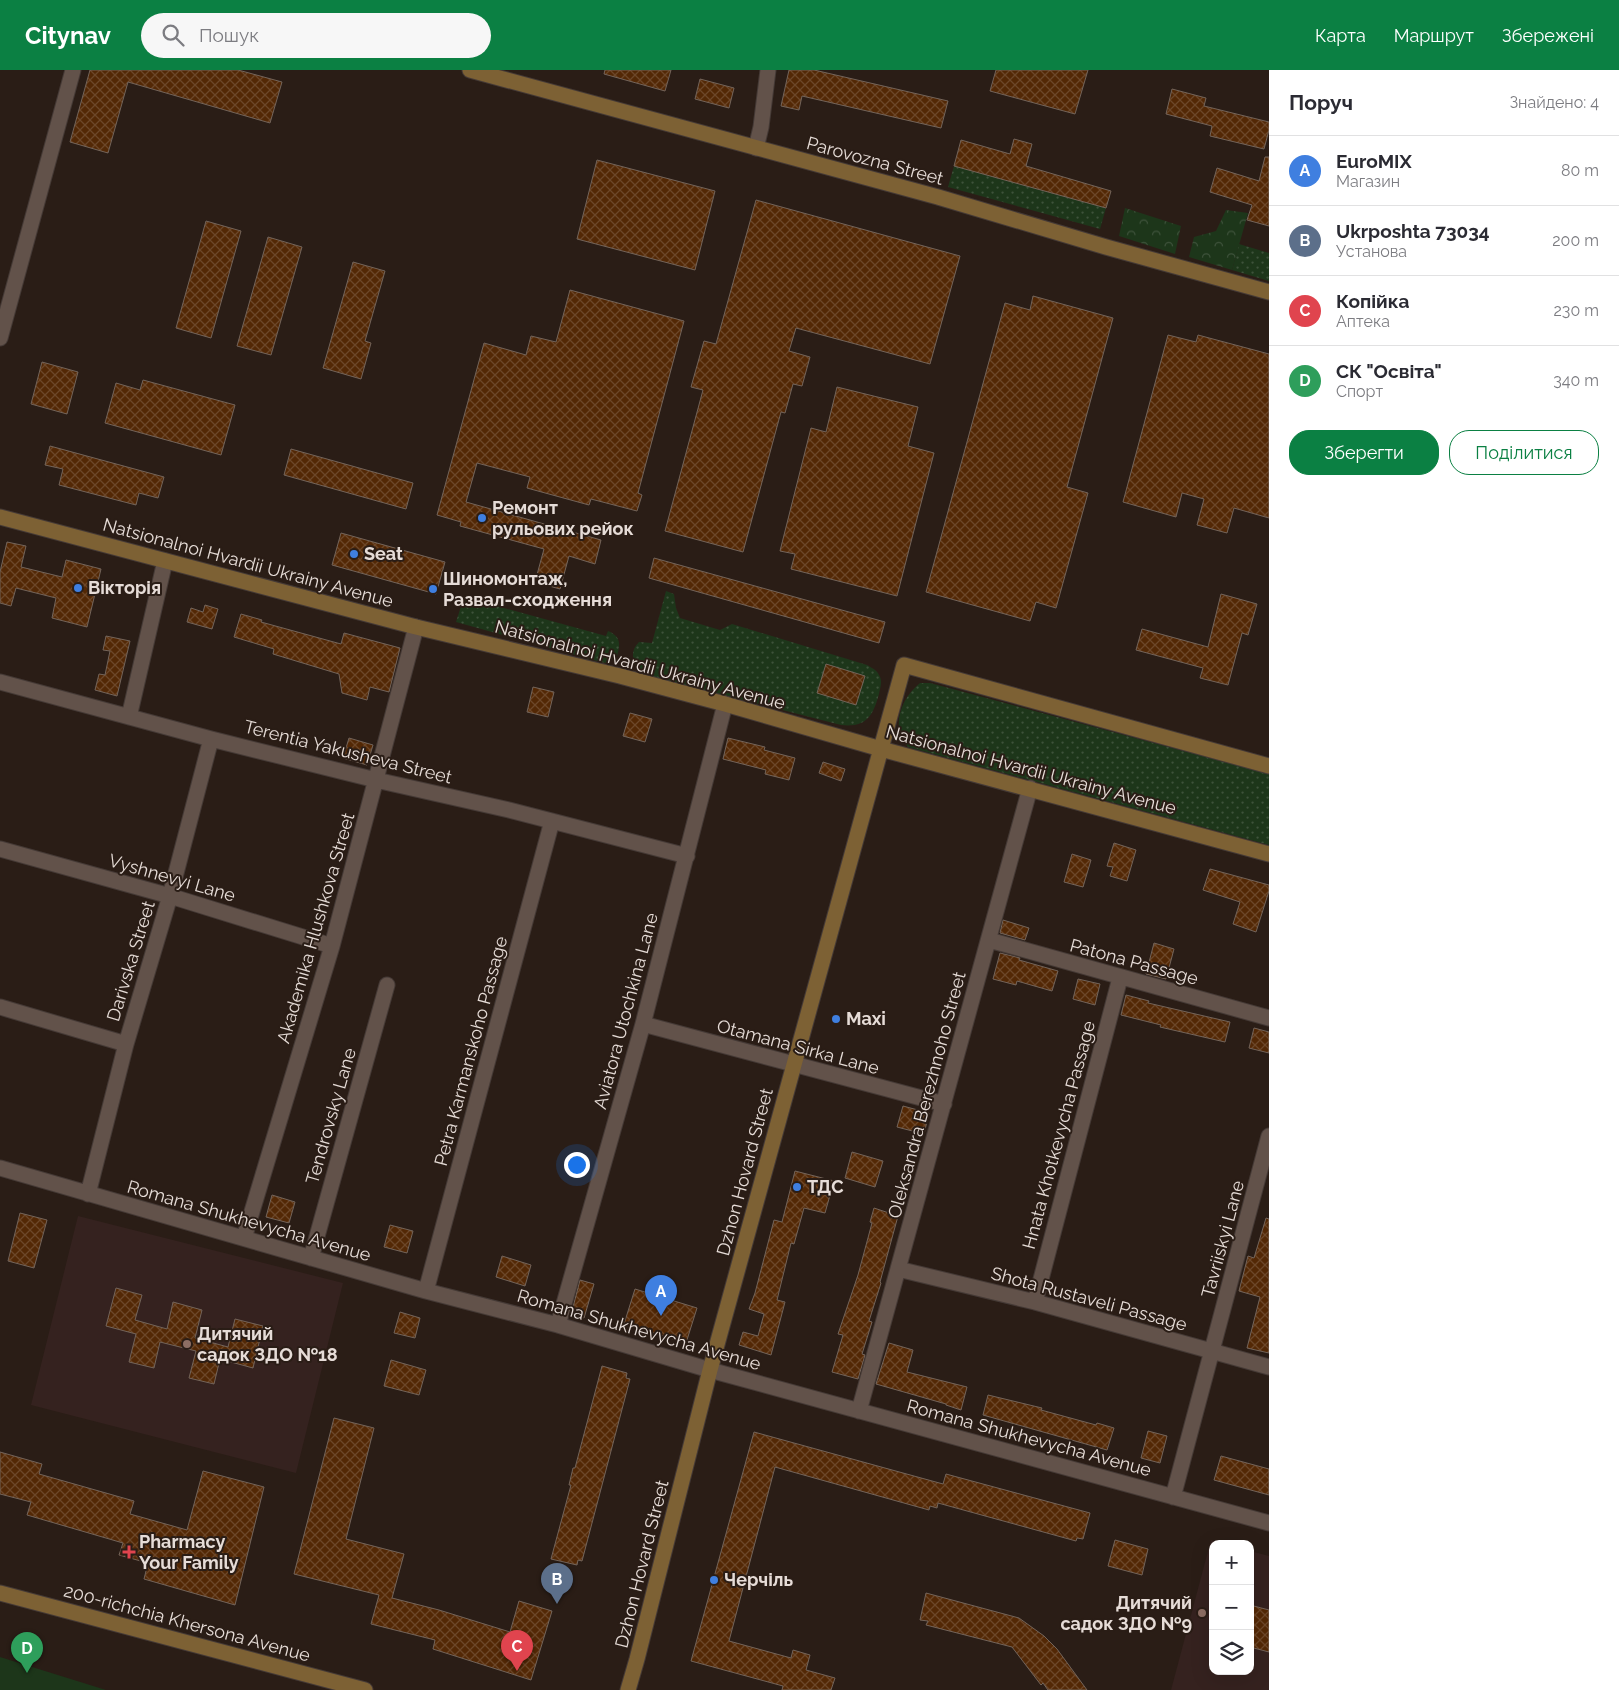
<!DOCTYPE html>
<html lang="uk">
<meta charset="utf-8">
<style>
body{margin:0;font-family:Raleway,sans-serif;background:#f7f7f7;color:#2b2b33}
.controls{position:absolute;right:15px;bottom:15px;display:grid;overflow:hidden;border-radius:10px;box-shadow:0 5px 20px #0002}
.controls button{width:45px;height:45px;display:grid;place-items:center;padding:0;border:0;border-bottom:1px solid #e1e1e2;background:#fff;color:#2b2b33;font:25px sans-serif}
.you{position:absolute;left:576px;top:1094px;width:18px;height:18px;margin:-12px;border:4px solid #fff;border-radius:50%;background:#1a73e8;box-shadow:0 0 0 8px #1a73e833}
.badge{display:grid;place-items:center;width:32px;height:32px;border-radius:50%;background:#0b8043;color:#fff;font-size:16px;font-weight:700}
.pin{position:absolute;translate:-50% -41px;filter:drop-shadow(0 1px 2px #0008)}
.pin::after{content:'';position:absolute;top:26px;width:18px;height:15px;background:inherit;clip-path:polygon(0 0,100% 0,50% 100%)}
.list{margin:0;padding:0;list-style:none}
h2{display:flex;justify-content:space-between;align-items:center;height:65px;margin:0;padding:0 20px;font-size:21px}
h2 small{font-size:16px;font-weight:400;color:#7c7c81}
.list li{display:grid;grid-template-columns:32px 1fr auto;gap:15px;align-items:center;box-sizing:border-box;height:70px;padding:0 20px;border-top:1px solid #e1e1e2}
.list b{display:block;font-size:19px;white-space:nowrap}
.list p{margin:0;font-size:16px;white-space:nowrap;color:#7c7c81}
.list em{font-size:16px;font-style:normal;color:#7c7c81}
.actions{display:flex;gap:10px;padding:15px 20px}
.actions a{flex:1;padding:11px 0;border:1px solid #0b8043;border-radius:20px;text-align:center;font-size:18px;color:#0b8043}
.actions .main{background:#0b8043;color:#fff}
.icon{flex:none;width:28px;height:28px;fill:none;stroke:currentColor;stroke-width:2;stroke-linecap:round;stroke-linejoin:round}
.map{position:relative;flex:none;width:1269px;height:1620px;overflow:hidden}
header{display:flex;align-items:center;gap:30px;box-sizing:border-box;height:70px;padding:0 25px;background:#0b8043;color:#fff}
header strong{font-size:24px}
nav{display:flex;gap:28px;margin-inline-start:auto;font-size:18px}
.search{width:350px;height:45px;background:#f7f7f7;display:flex;align-items:center;gap:12px;box-sizing:border-box;padding:0 18px;border-radius:28px;color:#7c7c81;font-size:19px}
main{display:flex}
aside{flex:1;background:#fff}
.map>svg:first-child{display:block}
</style>
<header>
<strong>Citynav</strong>
<div class="search"><svg class="icon" aria-label="search" viewBox="0 0 24 24"><circle cx="10" cy="10" r="6"/><path d="M15 15l6 6"/></svg>Пошук</div>
<nav><a>Карта</a><a>Маршрут</a><a>Збережені</a></nav>
</header>
<main>
<div class="map">
<svg width="1269" height="1620" viewBox="0 0 1269 1620">
<defs>
<pattern id="grass-dots" width="8" height="8" patternUnits="userSpaceOnUse" patternTransform="scale(1.25)"><rect width="8" height="8" fill="#1d361a"/><path d="M2 2h.1M6 6h.1" fill="none" stroke="#3e523b" stroke-width="1.8" stroke-linecap="round"/></pattern>
<pattern id="forest-crowns" width="20" height="18" patternUnits="userSpaceOnUse" patternTransform="scale(1.25)"><rect width="20" height="18" fill="#1d361a"/><path d="M2 6a3 3 0 1 1 6 0M12 15a3 3 0 1 1 6 0" fill="none" stroke="#3e523b"/></pattern>
<pattern id="building-cross-hatch" width="8" height="8" patternUnits="userSpaceOnUse" patternTransform="scale(1.25)"><rect width="8" height="8" fill="#532805"/><path d="M0 0l8 8M0 8l8-8" fill="none" stroke="#6c4729"/></pattern>
</defs>
<rect width="100%" height="100%" fill="#2a1d16"/>
<path fill="#35221f" d="M78,1146L343,1213L296,1403L31,1335Z
M1211,1470L1225,1474H1213V1601H1250V1481L1269,1486V1620H1171Z"/>
<path fill="url(#grass-dots)" d="M954,96L1106,138L1100,159L948,117Z
M1239,174L1269,183V211L1232,200Z
M666,521L674,524L676,538L680,548L720,560L732,554L867,595C872,598 877,600 879,605C883,611 880,618 879,624C873,646 866,658 841,655L639,603C633,592 629,582 639,572L652,573Z
M464,527L606,566L608,561C620,566 621,573 617,586L606,593L601,592L456,552Z
M920,613H930L1269,704V775L908,677C890,657 901,628 920,613Z"/>
<path fill="url(#forest-crowns)" d="M1125,138L1181,156L1175,184L1119,166Z
M1226,140L1248,143L1232,200L1189,187L1194,167L1216,161Z"/>
<path fill="#1d361a" d="M0,1587L106,1620H0Z"/>
<path fill="url(#building-cross-hatch)" stroke="#73645a" d="M90,0H238L282,12L270,53L128,12L108,83L70,72Z
M605,0H671L665,21L604,4Z
M789,0H814L948,31L941,58L802,26L799,40L781,36Z
M996,0H1088L1075,44L990,21Z
M700,9L734,18L729,38L695,29Z
M1172,19L1206,28L1204,36L1269,52V60L1264,79L1210,66L1212,56L1166,44Z
M1014,69L1032,74L1026,96L1111,121L1106,138L954,96L961,70L1010,84Z
M1265,87H1269V156L1247,150L1252,135L1210,122L1217,98L1259,111Z
M597,90L715,121L695,200L577,169Z
M756,130L960,186L930,294L796,258L789,281L810,287L802,316L793,314L785,343L781,342L743,482L665,461L703,320L691,317L704,271L716,274Z
M206,151L241,161L211,268L176,258Z
M268,167L302,177L271,285L237,276Z
M353,192L385,201L365,271L371,273L361,309L323,298Z
M570,220L684,251L638,423L642,425L637,441L591,429L589,435L527,418L530,407L477,393L466,432L601,470L595,494L569,486L560,519L535,512L544,479L460,456L461,452L437,445L484,273L526,285L531,266L556,272Z
M1033,226L1113,248L1067,417L1088,423L1056,538L1036,532L1030,551L926,522L1005,233L1030,240Z
M1168,265L1196,272L1198,265L1269,284V448L1234,438L1227,463L1197,455L1204,429L1182,423L1176,447L1123,432Z
M42,292L78,302L67,344L31,334Z
M143,310L235,335L221,385L105,353L116,313L140,320Z
M837,317L918,337L908,376L934,383L897,526L791,499L795,484L780,481L811,358L826,362Z
M50,376L164,407L158,428L139,423L136,435L59,415L63,399L45,395Z
M291,379L413,413L406,439L284,405Z
M341,463L445,492L436,524L332,495Z
M7,472L26,476L21,497L62,507L66,490L101,499L87,557L52,548L56,528L16,518L11,536L0,533V502Z
M654,488L885,552L879,573L649,508Z
M1221,524L1257,534L1248,565L1242,563L1228,615L1200,608L1203,598L1136,580L1142,559L1208,577Z
M205,535L218,539L212,559L187,552L191,538L203,542Z
M241,544L262,550L261,552L341,574L344,563L400,578L389,622L370,617L367,630L342,623L339,604L273,584L274,579L234,567Z
M106,566L130,571L117,626L95,620L99,604L105,605L110,581L103,580Z
M826,594L865,606L856,635L817,623Z
M533,617L554,622L548,647L527,642Z
M630,643L652,649L645,672L623,666Z
M349,668L373,675L367,695L343,688Z
M728,668L765,677L764,680L795,688L789,710L765,704L766,700L723,689Z
M823,692L845,699L841,711L819,703Z
M1114,773L1136,780L1127,811L1110,806L1113,797L1107,796Z
M1072,784L1091,790L1083,817L1064,812Z
M1210,799L1269,815V821L1256,862L1233,854L1240,832L1203,820Z
M1003,850L1029,858L1025,870L1000,863Z
M1154,873L1174,879L1166,909L1146,904Z
M1000,883L1020,888L1019,890L1058,901L1052,921L1017,911L1016,915L993,909Z
M1078,909L1100,914L1095,935L1073,929Z
M1126,925L1149,931L1148,933L1230,952L1225,972L1160,957L1161,955L1121,945Z
M1254,958L1269,962V983L1249,978Z
M903,1036L929,1043L924,1064L897,1057Z
M852,1082L883,1091L875,1117L845,1108Z
M795,1101L834,1111L825,1143L804,1138L794,1174L791,1173L777,1230L785,1232L771,1285L739,1275L743,1262L758,1266L764,1244L749,1239L755,1223L774,1150L782,1152Z
M272,1125L295,1132L289,1153L266,1147Z
M874,1138L898,1146L880,1212L881,1213L869,1251L872,1252L862,1284L865,1285L858,1309L832,1302L843,1265L838,1264L858,1205L872,1153L870,1152Z
M20,1143L47,1150L34,1198L8,1191Z
M1266,1148L1269,1149V1283L1247,1278L1260,1227L1239,1221L1248,1186L1254,1188Z
M390,1155L413,1161L407,1183L384,1177Z
M502,1186L531,1195L525,1216L496,1207Z
M580,1210L594,1214L584,1248L571,1245Z
M116,1218L142,1225L135,1250L167,1259L173,1232L202,1240L195,1268L228,1277L235,1249L263,1256L253,1298L220,1289L214,1314L189,1308L196,1281L160,1272L154,1298L129,1292L136,1264L106,1256Z
M635,1219L697,1238L686,1273L624,1254Z
M400,1242L420,1248L415,1268L394,1263Z
M889,1273L913,1280L907,1302L967,1317L961,1340L946,1335V1334L876,1314Z
M391,1290L426,1300L419,1325L384,1316Z
M602,1296L627,1303L626,1308L630,1309L582,1491L578,1490L577,1495L551,1489L571,1415H569L573,1398H575Z
M988,1325L1042,1338L1041,1340L1096,1355L1097,1353L1114,1358L1107,1380L983,1345Z
M334,1348L374,1358L346,1469L404,1484L392,1528L439,1540L510,1562L519,1531L552,1541L531,1610L433,1579L435,1570L371,1554L379,1525L294,1504Z
M1148,1361L1167,1366L1160,1393L1141,1388Z
M754,1362L943,1414L946,1404L1090,1443L1083,1469L1077,1468L1076,1471L938,1433L937,1438L930,1436L929,1440L775,1397L729,1571L791,1588L793,1580L810,1585L806,1600L835,1608L831,1620H782L783,1616L691,1591Z
M0,1382L42,1394L39,1404L134,1431L130,1444L187,1460L203,1401L264,1417L235,1535L144,1509L148,1493L119,1485L123,1473L27,1445L31,1432L0,1424Z
M1221,1386L1269,1399V1425L1214,1410Z
M1115,1470L1148,1479L1142,1505L1108,1496Z
M926,1523L1019,1548L1044,1566L1057,1579L1087,1620H1048L1043,1613L1041,1615L1012,1577L926,1555L928,1551L920,1550Z
M1250,1535L1269,1540V1582L1250,1577Z"/>
<g fill="none" stroke-linecap="round" stroke-linejoin="round">
<defs>
<path id="street" d="M756,78L761,57L768,0
M0,268L73,0
M0,612L211,669L376,710L509,740L687,786
M129,647L165,491
M0,779L170,826L332,876
M989,870L1269,948
M0,937L126,974
M643,954L944,1034
M0,1098L426,1221L558,1255L710,1300L1269,1453
M88,1124L126,974L170,826L211,669
M244,1168L332,876L416,557
M311,1188L387,915
M898,1199L1035,1232L1269,1297
M426,1221L552,751
M1035,1232L1120,908
M558,1255L643,954L725,634
M859,1341L1030,718
M1173,1427L1269,1066"/>
<path id="secondary" d="M470,0L938,127L1106,177L1269,222
M0,447L416,557L620,606L725,634L881,679L1269,784
M0,1523L365,1620
M628,1620L637,1589L710,1300L904,595L1269,696"/>
</defs>
<use href="#street" stroke="#453a36" stroke-width="17"/>
<use href="#secondary" stroke="#453a36" stroke-width="17"/>
<use href="#street" stroke="#62524a" stroke-width="15"/>
<use href="#secondary" stroke="#7d6134" stroke-width="15"/>
</g>
<g fill="#3f7fe0" stroke="#2a1d16" stroke-width="2">
<circle cx="482" cy="448" r="5"/>
<circle cx="354" cy="484" r="5"/>
<circle cx="78" cy="518" r="5"/>
<circle cx="433" cy="519" r="5"/>
<circle cx="836" cy="949" r="5"/>
<circle cx="797" cy="1117" r="5"/>
<circle cx="714" cy="1510" r="5"/>
</g>
<g fill="#8d6e63" stroke="#2a1d16" stroke-width="2">
<circle cx="187" cy="1274" r="5"/>
<circle cx="1202" cy="1543" r="5"/>
</g>
<path fill="#e0444e" stroke="#2a1d16" stroke-width="2" d="M126.5 1474.5h5v5h5v5h-5v5h-5v-5h-5v-5h5z"/>
<g text-anchor="middle" stroke-width="4" stroke-linejoin="round" paint-order="stroke">
<g font-size="18" fill="#e6dcd7" stroke="#2a1d16">
<text transform="translate(875 91) rotate(15)" y="6">Parovozna Street</text>
<text transform="translate(248 493) rotate(15)" y="6">Natsionalnoi Hvardii Ukrainy Avenue</text>
<text transform="translate(640 595) rotate(15)" y="6">Natsionalnoi Hvardii Ukrainy Avenue</text>
<text transform="translate(348 682) rotate(14)" y="6">Terentia Yakusheva Street</text>
<text transform="translate(1031 700) rotate(15)" y="6">Natsionalnoi Hvardii Ukrainy Avenue</text>
<text transform="translate(172 808) rotate(16)" y="6">Vyshnevyi Lane</text>
<text transform="translate(316 858) rotate(-74)" y="6">Akademika Hlushkova Street</text>
<text transform="translate(131 891) rotate(-73)" y="6">Darivska Street</text>
<text transform="translate(1134 892) rotate(15)" y="6">Patona Passage</text>
<text transform="translate(626 941) rotate(-75)" y="6">Aviatora Utochkina Lane</text>
<text transform="translate(798 977) rotate(15)" y="6">Otamana Sirka Lane</text>
<text transform="translate(471 981) rotate(-75)" y="6">Petra Karmanskoho Passage</text>
<text transform="translate(927 1025) rotate(-75)" y="6">Oleksandra Berezhnoho Street</text>
<text transform="translate(331 1046) rotate(-74)" y="6">Tendrovsky Lane</text>
<text transform="translate(1059 1065) rotate(-75)" y="6">Hnata Khotkevycha Passage</text>
<text transform="translate(745 1102) rotate(-75)" y="6">Dzhon Hovard Street</text>
<text transform="translate(249 1151) rotate(16)" y="6">Romana Shukhevycha Avenue</text>
<text transform="translate(1223 1169) rotate(-75)" y="6">Tavriiskyi Lane</text>
<text transform="translate(1089 1229) rotate(15)" y="6">Shota Rustaveli Passage</text>
<text transform="translate(639 1260) rotate(16)" y="6">Romana Shukhevycha Avenue</text>
<text transform="translate(1029 1368) rotate(15)" y="6">Romana Shukhevycha Avenue</text>
<text transform="translate(642 1494) rotate(-76)" y="6">Dzhon Hovard Street</text>
<text transform="translate(187 1553) rotate(15)" y="6">200-richchia Khersona Avenue</text>
</g>
<g font-size="18" font-weight="bold" fill="#e6dcd7" stroke="#2a1d16" text-anchor="start">
<text x="492" y="444">Ремонт<tspan x="492" dy="21">рульових рейок</tspan></text>
<text x="364" y="490">Seat</text>
<text x="443" y="515">Шиномонтаж,<tspan x="443" dy="21">Развал-сходження</tspan></text>
<text x="88" y="524">Вікторія</text>
<text x="846" y="955">Maxi</text>
<text x="807" y="1123">ТДС</text>
<text x="197" y="1270">Дитячий<tspan x="197" dy="21">садок ЗДО №18</tspan></text>
<text x="139" y="1478">Pharmacy<tspan x="139" dy="21">Your Family</tspan></text>
<text x="724" y="1516">Черчіль</text>
<text x="1192" y="1539" text-anchor="end">Дитячий<tspan x="1192" dy="21">садок ЗДО №9</tspan></text>
</g>
</g>
</svg>
<div class="controls">
<button>+</button>
<button>−</button>
<button><svg class="icon" aria-label="layers" viewBox="0 0 24 24"><path d="M12 4l9 5-9 5-9-5zM3 14l9 5 9-5"/></svg></button>
</div>
<div class="you"></div>
<div class="pin badge" style="left:661px;top:1246px;background:#3f7fe0">A</div>
<div class="pin badge" style="left:557px;top:1534px;background:#5c6f8a">B</div>
<div class="pin badge" style="left:517px;top:1601px;background:#e0444e">C</div>
<div class="pin badge" style="left:27px;top:1603px;background:#2e9e5b">D</div>
</div>
<aside>
<h2>Поруч<small>Знайдено: 4</small></h2>
<ul class="list">
<li><span class="badge" style="background:#3f7fe0">A</span><div><b>EuroMIX</b><p>Магазин</p></div><em>80 m</em></li>
<li><span class="badge" style="background:#5c6f8a">B</span><div><b>Ukrposhta 73034</b><p>Установа</p></div><em>200 m</em></li>
<li><span class="badge" style="background:#e0444e">C</span><div><b>Копійка</b><p>Аптека</p></div><em>230 m</em></li>
<li><span class="badge" style="background:#2e9e5b">D</span><div><b>СК &quot;Освіта&quot;</b><p>Спорт</p></div><em>340 m</em></li>
</ul>
<div class="actions"><a class="main">Зберегти</a><a>Поділитися</a></div>
</aside>
</main>
